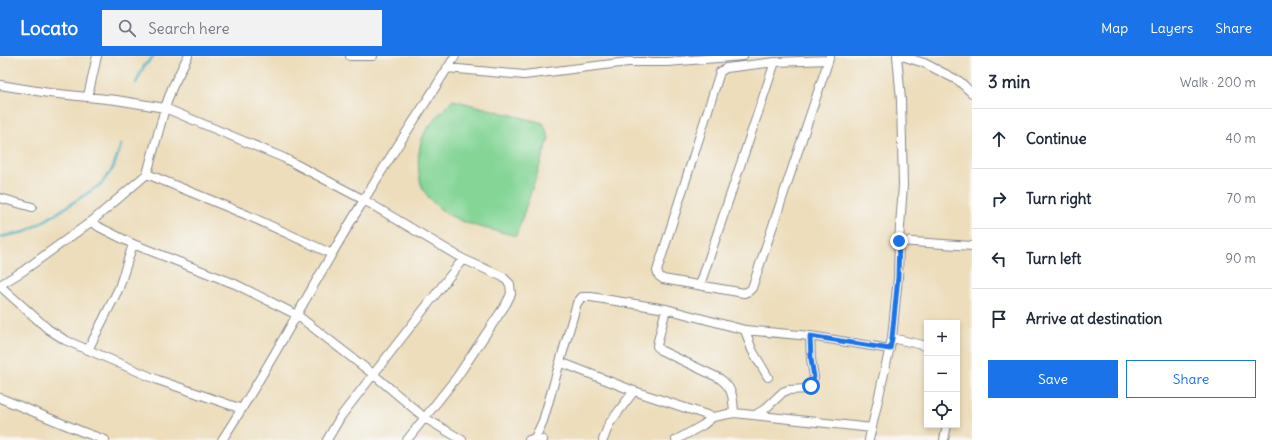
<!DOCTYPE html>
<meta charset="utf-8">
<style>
body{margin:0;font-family:Delius,sans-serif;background:#f2f2f3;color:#1f2937}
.controls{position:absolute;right:12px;bottom:12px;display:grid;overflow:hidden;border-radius:0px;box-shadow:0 2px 6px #0003}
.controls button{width:36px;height:36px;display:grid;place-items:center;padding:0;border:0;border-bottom:1px solid #e0e1e3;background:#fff;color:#1f2937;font:20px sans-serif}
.stop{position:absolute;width:12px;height:12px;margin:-9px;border:3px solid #1a73e8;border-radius:50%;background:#fff}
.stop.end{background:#1a73e8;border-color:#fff;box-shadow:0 1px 4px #0008}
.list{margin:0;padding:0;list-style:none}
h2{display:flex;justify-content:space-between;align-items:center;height:52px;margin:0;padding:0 16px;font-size:17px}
h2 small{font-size:13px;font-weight:400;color:#747a83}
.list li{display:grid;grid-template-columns:26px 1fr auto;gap:12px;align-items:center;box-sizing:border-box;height:60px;padding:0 16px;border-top:1px solid #e0e1e3}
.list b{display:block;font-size:15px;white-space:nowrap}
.list em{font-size:13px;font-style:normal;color:#747a83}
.actions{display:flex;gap:8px;padding:12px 16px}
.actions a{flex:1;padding:9px 0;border:1px solid #1a73e8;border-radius:0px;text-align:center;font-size:14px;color:#1a73e8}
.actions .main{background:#1a73e8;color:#fff}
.icon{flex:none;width:22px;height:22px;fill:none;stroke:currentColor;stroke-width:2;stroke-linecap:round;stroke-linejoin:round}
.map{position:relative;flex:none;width:972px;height:384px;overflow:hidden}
header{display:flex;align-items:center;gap:24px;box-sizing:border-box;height:56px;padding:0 20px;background:#1a73e8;color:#fff}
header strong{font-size:19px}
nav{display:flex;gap:22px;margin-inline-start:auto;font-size:14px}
.search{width:280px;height:36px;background:#f2f2f3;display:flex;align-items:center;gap:10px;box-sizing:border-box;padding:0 14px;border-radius:0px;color:#747a83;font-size:15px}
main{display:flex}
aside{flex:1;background:#fff}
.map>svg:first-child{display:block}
</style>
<header>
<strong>Locato</strong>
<div class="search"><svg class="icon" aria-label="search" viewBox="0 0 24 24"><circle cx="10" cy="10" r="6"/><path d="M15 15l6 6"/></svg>Search here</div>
<nav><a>Map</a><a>Layers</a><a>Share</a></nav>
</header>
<main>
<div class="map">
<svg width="972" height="384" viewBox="0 0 972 384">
<rect width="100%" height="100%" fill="#f6f6f2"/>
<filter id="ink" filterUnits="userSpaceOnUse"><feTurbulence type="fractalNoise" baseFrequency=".025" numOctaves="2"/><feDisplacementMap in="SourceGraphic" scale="8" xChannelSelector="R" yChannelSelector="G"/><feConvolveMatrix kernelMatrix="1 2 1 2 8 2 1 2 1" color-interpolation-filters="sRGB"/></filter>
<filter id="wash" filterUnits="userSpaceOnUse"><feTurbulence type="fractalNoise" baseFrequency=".012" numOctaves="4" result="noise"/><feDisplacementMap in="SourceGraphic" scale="16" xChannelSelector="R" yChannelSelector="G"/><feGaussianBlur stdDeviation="0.9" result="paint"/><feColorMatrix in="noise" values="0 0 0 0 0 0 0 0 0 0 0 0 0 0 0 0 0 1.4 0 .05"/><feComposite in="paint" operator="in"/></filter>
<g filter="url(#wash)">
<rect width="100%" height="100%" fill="#edddbb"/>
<path fill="#84d596" stroke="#50827a" d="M453,44L543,67L549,82L516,180C495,174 471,171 451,160C441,155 429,144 423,133C416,119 417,90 425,76C433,64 443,54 453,44Z"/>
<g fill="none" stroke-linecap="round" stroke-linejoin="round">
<path stroke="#46afc5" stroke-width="2.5" d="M136,27L144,10L154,0
M0,181L25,176L59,156L101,128L113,112L121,89"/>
</g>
</g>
<g filter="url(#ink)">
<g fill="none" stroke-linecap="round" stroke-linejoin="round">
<defs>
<path id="minor" d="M350,0H373
M902,0L924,7L959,25L972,37
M828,4L775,6L726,12L720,16L657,215L659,220L663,223L744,237L749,235L752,232L830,0
M447,12L524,19L628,6H667L743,0
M0,29L49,37L116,44L165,52L284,102L364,144L463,203L503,221L510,228L511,238L506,248L457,321L407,384
M88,40L97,0
M147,118L165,52L172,32L188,0
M0,142L32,151
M92,165L147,118L247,159L332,198
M899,185L972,190
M0,229L23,215L92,165L99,171L133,188L235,228L297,259L373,318L425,362L462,384
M700,229L775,6
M0,230L48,273L65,284L158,324L242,353
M666,253L658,285L657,290L660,294L719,322C733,332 733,341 734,357
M745,274L752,294L768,321
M892,282L927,290
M88,294L119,232L133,188
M560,306L634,335L713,361
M0,342L83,376L105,384
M755,359L765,353L783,336L788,334L808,333L811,330L814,321L811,303L810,280
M535,382L543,365L577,247L582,241H591L666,253L745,274L810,280L890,293
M222,384C273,306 315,223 364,144C393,95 425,49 455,0
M327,384L341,360L463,203
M529,384L535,382L543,384
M603,384L609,368L634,335
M676,384L703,369L713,361L734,357L872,372
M869,384L892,282L898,221L899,185L903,129L901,44L897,0
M944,384L947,369"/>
</defs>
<use href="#minor" stroke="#84868c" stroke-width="10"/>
<use href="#minor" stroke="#fff" stroke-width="8"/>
</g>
</g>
<g fill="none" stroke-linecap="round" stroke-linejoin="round" filter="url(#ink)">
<path stroke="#1a73e8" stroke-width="5" d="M811,330L814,321L811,303L810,280L890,293L892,282L898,221L899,185"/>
</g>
</svg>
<div class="controls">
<button>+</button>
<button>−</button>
<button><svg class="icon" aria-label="locate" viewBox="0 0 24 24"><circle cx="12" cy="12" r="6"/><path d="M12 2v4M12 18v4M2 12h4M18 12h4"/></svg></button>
</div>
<div class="stop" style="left:811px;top:330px"></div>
<div class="stop end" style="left:899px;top:185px"></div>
</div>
<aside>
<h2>3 min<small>Walk · 200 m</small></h2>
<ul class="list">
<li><svg class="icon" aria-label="ahead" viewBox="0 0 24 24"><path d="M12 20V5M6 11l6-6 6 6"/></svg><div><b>Continue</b></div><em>40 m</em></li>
<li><svg class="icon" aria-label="right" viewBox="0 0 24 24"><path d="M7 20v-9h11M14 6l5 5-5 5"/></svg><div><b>Turn right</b></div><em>70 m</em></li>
<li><svg class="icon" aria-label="left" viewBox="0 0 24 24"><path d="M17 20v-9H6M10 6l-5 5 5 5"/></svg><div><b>Turn left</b></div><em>90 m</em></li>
<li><svg class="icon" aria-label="arrive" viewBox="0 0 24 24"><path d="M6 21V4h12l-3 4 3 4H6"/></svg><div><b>Arrive at destination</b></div></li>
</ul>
<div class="actions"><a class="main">Save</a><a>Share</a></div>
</aside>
</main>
